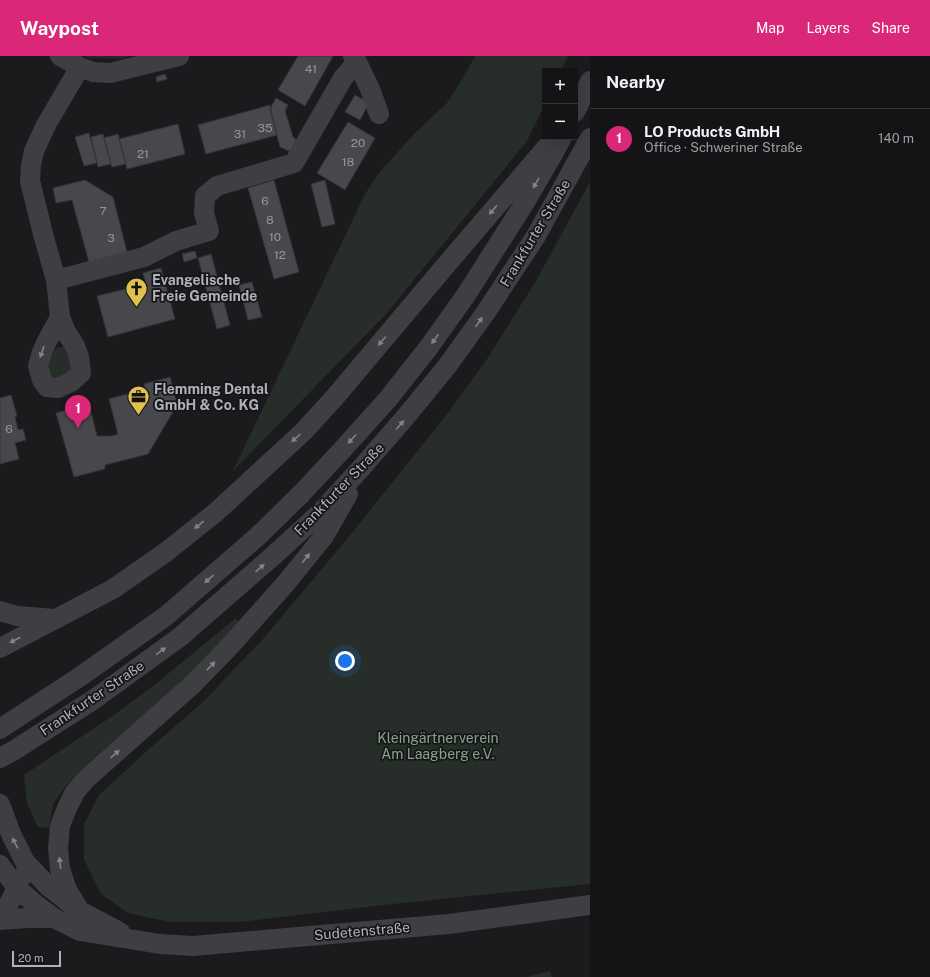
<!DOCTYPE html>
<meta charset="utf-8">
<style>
body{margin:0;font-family:"Public Sans",sans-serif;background:#212123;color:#f1f3f6}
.controls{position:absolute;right:12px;top:12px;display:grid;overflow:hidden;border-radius:0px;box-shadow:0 4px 16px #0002}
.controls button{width:36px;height:36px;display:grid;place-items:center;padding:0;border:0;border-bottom:1px solid #333335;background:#141416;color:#f1f3f6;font:20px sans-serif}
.scale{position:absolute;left:12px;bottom:10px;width:49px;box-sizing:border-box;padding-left:4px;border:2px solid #afb1bb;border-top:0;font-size:11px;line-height:14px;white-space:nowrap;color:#afb1bb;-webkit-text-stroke:3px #161618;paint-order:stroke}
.you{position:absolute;left:345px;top:605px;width:14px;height:14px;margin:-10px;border:3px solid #fff;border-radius:50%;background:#1a73e8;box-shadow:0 0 0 6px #1a73e833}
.badge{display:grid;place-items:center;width:26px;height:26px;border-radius:50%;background:#db2777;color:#fff;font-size:13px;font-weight:700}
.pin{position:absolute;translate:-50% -33px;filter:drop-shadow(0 1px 2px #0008)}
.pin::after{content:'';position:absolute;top:21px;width:14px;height:12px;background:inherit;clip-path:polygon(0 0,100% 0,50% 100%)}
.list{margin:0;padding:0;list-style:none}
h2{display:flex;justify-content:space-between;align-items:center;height:52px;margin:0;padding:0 16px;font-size:17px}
h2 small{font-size:13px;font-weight:400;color:#9d9ea1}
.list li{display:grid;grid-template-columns:26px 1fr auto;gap:12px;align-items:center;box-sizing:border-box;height:60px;padding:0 16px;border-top:1px solid #333335}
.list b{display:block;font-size:15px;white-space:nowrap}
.list p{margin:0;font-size:13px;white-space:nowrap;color:#9d9ea1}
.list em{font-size:13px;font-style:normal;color:#9d9ea1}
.map{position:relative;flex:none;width:590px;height:921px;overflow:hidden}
header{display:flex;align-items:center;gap:24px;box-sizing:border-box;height:56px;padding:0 20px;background:#db2777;color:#fff}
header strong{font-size:19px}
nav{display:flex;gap:22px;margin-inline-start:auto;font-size:14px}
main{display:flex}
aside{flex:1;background:#141416}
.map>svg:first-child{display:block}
</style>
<header>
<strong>Waypost</strong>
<nav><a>Map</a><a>Layers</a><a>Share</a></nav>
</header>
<main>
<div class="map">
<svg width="590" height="921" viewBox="0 0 590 921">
<rect width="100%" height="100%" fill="#1b1b1d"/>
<path fill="#27272a" d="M84,0H132L122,3L88,2Z"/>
<path fill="#272e29" d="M475,0H568L561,15H545V48L527,85L387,257L233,415L365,138L379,117L415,77L447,47L463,22Z
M590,126V828L383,849L239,866H170L128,857L101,838L84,803V768L99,739L149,693L203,646L262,584L347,483L448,357L487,303L536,225Z
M59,291H66C70,298 73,314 66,320C64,322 61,322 59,323L53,321L49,317C48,303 47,299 59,291Z
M236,562L238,565L223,584L184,624L80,714L65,731L53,748L49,772L38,771L27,747L24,719L111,661L153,630Z
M550,915L552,921H527Z"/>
<path fill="#48484c" stroke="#353538" d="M298,0H333L305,50L278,34Z
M165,18L167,23L157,26L156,21Z
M355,39L369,47L360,64L345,56Z
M276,42L288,49L285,55L293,81L298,85L291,96L280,91L270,53Z
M270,49L277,79L206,98L198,69Z
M348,66L375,82L345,134L317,117Z
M178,68L185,98L127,113L119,83Z
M89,77L97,107L84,110L75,81Z
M103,78L111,108L98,111L91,81Z
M118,78L126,108L112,111L104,82Z
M85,124L113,141L127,196L89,206L72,144L56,147L53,132Z
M274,124L299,216L274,223L248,132Z
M325,124L335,168L322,171L311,128Z
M195,195L197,202L184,206L182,198Z
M211,198L230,269L217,273L198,202Z
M161,212L175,263L108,281L97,240L146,228L143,217Z
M252,226L262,261L248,264L239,229Z
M170,321L177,349L148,398L105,409V413L74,421L56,357L89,348L97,380H112L118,378L109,343L145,333L144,328Z
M11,339L17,360L15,361L18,374L23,373L26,384L15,387L19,403L0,408V342Z"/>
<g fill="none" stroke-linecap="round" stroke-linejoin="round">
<path stroke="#3e3e43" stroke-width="20" d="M60,0L80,11L93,16L110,17L179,0
M357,6L370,33L379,58
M575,56L590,25
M56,224L144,201L176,185L209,175L204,157L205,140L217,130L294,107L343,22L357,6L353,0
M60,261L46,287L42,296L38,310L42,324L47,331L58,332L71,326L81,317L79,301L75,290L66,276L60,261L56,224L43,178L30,125L31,109L34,95L46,69L80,11
M0,555L17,560L55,563
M0,592L113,533L166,496L215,457L303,376L335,341L441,215L546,92
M0,673L81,620L166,560L258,480L301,438L343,393L388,343L429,291L466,239L524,148L553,98L562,81
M0,702L13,695L93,644L180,581L273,500L320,457L363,410L408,358L448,309L486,256L536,180L590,82
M0,748L11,778L25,806L48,830L80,855L120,876
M0,809L17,832L35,848L54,862L80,875L160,888L193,890L449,868L590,849
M80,855L67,834L60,813L58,792L60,770L67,752L75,736L86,723L192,629L229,591L286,527L324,480L348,438
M1,863L17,832L21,821
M0,864L26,862H54"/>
</g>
<defs><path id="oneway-solid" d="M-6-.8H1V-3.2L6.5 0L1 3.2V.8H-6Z"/></defs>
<g fill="#82838b">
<use href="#oneway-solid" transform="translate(536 127) rotate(120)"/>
<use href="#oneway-solid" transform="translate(493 154) rotate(130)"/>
<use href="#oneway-solid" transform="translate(479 266) rotate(-54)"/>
<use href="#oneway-solid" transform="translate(435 283) rotate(125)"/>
<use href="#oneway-solid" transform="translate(382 285) rotate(130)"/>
<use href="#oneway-solid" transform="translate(42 296) rotate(109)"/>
<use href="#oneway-solid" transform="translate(400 369) rotate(-49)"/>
<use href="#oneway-solid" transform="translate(296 382) rotate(138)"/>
<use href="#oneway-solid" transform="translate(352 383) rotate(132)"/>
<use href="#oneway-solid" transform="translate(199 469) rotate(141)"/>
<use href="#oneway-solid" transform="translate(306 502) rotate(-51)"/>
<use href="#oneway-solid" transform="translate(260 512) rotate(-41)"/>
<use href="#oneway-solid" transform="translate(209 523) rotate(139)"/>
<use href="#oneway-solid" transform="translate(15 584) rotate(152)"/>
<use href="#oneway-solid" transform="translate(161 595) rotate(-36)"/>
<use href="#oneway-solid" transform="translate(211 610) rotate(-46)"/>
<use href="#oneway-solid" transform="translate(115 698) rotate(-42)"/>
<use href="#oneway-solid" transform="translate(15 787) rotate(-117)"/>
<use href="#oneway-solid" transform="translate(60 807) rotate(-97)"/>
</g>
<defs>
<symbol id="church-pin" viewBox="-11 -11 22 30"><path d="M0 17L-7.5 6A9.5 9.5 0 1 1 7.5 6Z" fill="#e1c14e" stroke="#161618"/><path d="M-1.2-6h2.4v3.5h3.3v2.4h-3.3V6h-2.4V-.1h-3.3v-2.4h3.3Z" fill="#111"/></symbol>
<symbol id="office-pin" viewBox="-11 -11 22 30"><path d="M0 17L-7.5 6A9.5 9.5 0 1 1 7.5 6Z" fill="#e1c14e" stroke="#161618"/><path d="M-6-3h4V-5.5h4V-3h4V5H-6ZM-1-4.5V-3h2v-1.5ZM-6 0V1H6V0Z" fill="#111"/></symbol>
</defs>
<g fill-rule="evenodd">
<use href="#church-pin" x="124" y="220" width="25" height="34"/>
<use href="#office-pin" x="126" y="328" width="25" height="34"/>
</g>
<g text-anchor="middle" stroke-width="3.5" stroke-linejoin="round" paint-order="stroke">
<g font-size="12" fill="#95979f">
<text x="311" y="17">41</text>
<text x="265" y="76">35</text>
<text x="240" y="82">31</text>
<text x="358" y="91">20</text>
<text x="143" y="102">21</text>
<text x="348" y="110">18</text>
<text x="265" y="149">6</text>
<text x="103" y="159">7</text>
<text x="270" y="168">8</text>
<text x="275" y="185">10</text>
<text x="111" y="186">3</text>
<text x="280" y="203">12</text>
<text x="9" y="377">6</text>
</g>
<g font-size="14" fill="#afb1bb" stroke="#161618">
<text transform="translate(535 177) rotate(-59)" y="5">Frankfurter Straße</text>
<text transform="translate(339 433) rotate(-46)" y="5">Frankfurter Straße</text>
<text transform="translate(92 642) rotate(-34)" y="5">Frankfurter Straße</text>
<text transform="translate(362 875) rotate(-5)" y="5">Sudetenstraße</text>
</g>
<g font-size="14" font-weight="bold" fill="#afb1bb" stroke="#161618" text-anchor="start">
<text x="152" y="229">Evangelische<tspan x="152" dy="16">Freie Gemeinde</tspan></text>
<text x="154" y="338">Flemming Dental<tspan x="154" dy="16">GmbH &amp; Co. KG</tspan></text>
</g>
<g font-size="14" fill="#88a48d" stroke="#161618">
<text x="438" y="687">Kleingärtnerverein<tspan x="438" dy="16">Am Laagberg e.V.</tspan></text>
</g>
</g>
</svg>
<div class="controls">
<button>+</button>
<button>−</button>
</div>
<div class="scale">20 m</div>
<div class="you"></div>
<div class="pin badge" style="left:78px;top:372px">1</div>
</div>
<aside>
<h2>Nearby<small></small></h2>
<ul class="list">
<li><span class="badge">1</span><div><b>LO Products GmbH</b><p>Office · Schweriner Straße</p></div><em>140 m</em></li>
</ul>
</aside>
</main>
